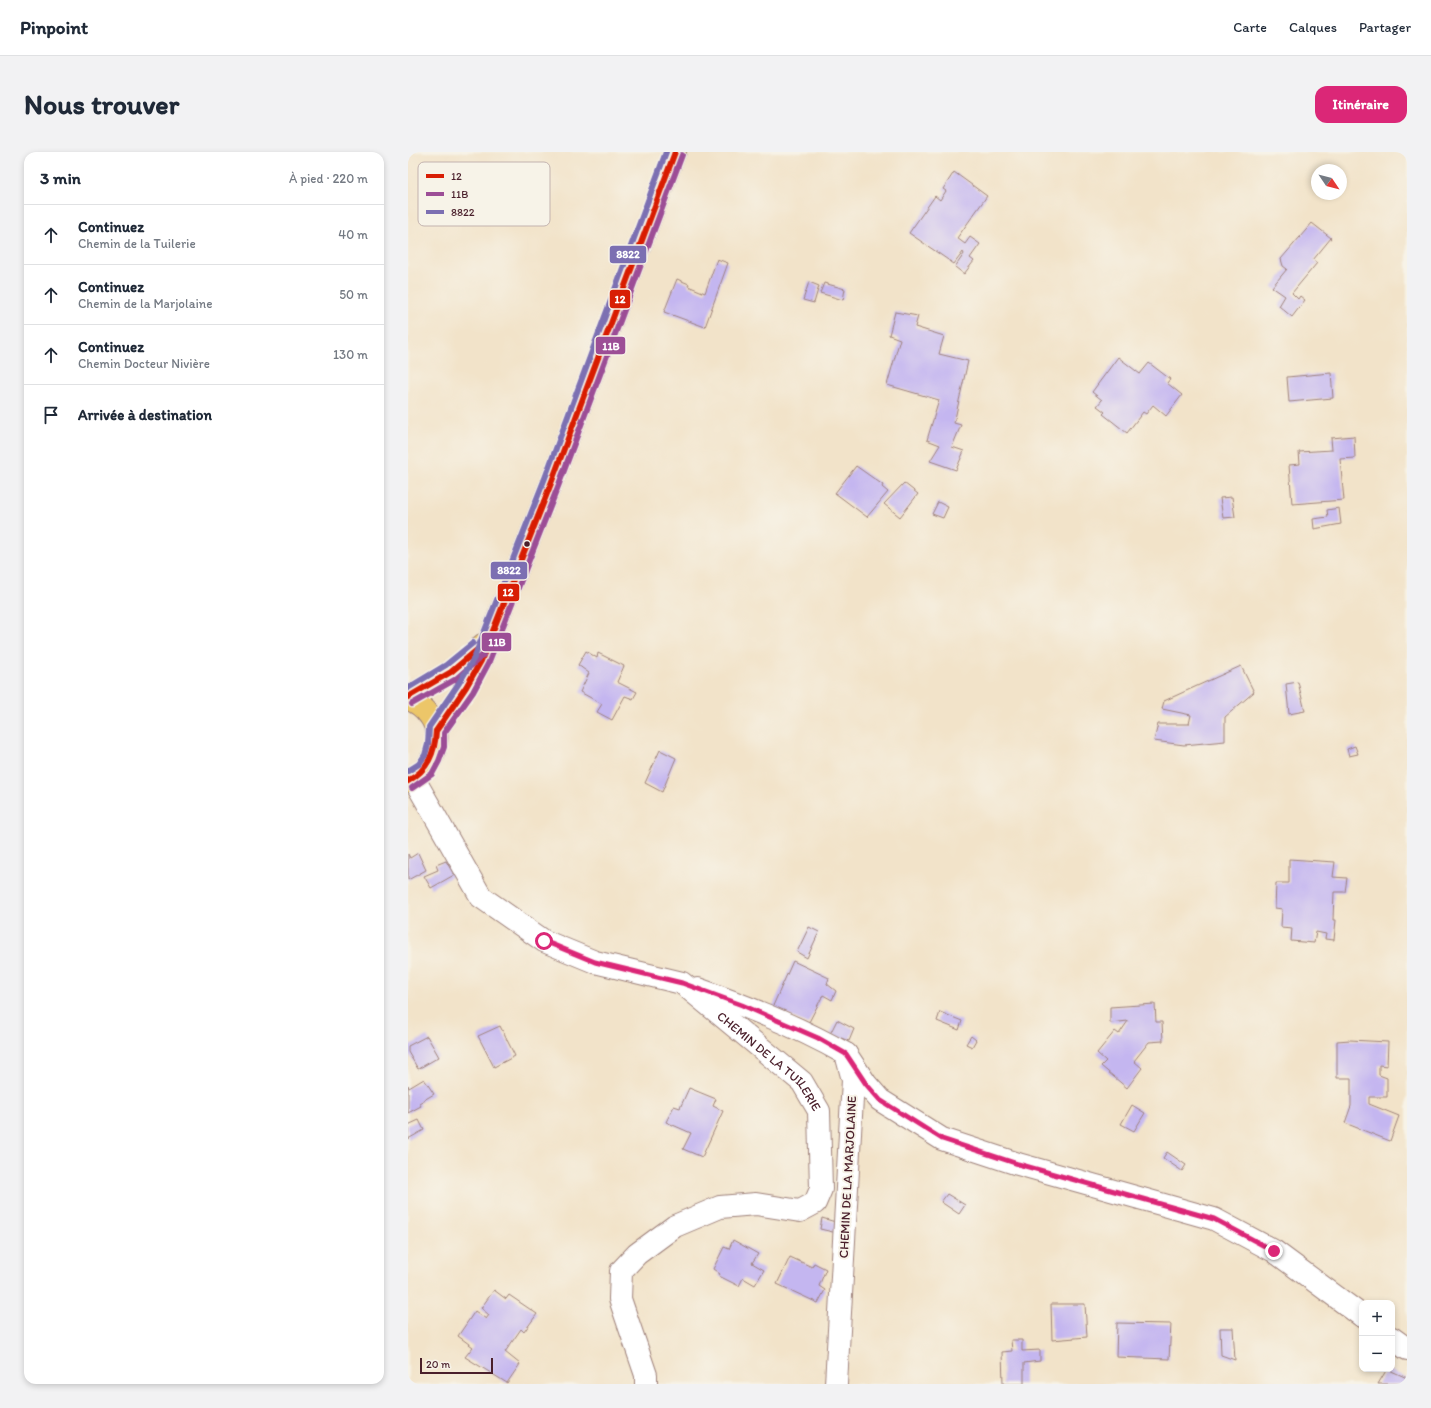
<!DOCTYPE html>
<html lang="fr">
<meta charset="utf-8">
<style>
body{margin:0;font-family:Itim,sans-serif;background:#f2f2f3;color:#1f2937}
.controls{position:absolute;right:12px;bottom:12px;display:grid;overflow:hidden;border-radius:8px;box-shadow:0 2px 6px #0003}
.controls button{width:36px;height:36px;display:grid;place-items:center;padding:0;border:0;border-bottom:1px solid #e0e1e3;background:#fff;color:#1f2937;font:20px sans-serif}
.compass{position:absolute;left:903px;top:12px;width:36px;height:36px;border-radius:50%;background:#fff;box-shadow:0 2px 6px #0003;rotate:125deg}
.scale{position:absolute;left:12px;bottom:10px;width:73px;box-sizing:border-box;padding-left:4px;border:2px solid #4a1f2b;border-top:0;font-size:11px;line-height:14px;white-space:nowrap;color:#4a1f2b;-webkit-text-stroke:3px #f7f3e8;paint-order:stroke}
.stop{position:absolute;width:12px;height:12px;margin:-9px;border:3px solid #db2777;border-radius:50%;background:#fff}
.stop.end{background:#db2777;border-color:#fff;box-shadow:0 1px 4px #0008}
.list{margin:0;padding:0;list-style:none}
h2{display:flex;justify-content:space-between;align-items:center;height:52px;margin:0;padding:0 16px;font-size:17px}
h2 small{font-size:13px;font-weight:400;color:#747a83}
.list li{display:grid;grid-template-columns:26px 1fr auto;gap:12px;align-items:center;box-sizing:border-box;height:60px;padding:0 16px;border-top:1px solid #e0e1e3}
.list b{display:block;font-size:15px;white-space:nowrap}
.list p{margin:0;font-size:13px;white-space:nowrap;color:#747a83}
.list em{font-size:13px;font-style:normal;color:#747a83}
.icon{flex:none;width:22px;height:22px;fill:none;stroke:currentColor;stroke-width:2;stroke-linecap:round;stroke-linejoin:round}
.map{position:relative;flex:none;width:999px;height:1232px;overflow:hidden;border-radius:12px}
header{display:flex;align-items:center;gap:24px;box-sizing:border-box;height:56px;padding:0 20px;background:#fff;border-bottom:1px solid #e0e1e3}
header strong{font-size:19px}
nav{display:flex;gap:22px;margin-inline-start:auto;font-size:14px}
.intro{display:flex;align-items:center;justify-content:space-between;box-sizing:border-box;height:96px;padding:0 24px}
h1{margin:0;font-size:28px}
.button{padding:10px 18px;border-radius:12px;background:#db2777;color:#fff;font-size:14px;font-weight:700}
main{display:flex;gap:24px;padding:0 24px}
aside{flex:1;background:#fff;border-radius:12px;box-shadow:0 2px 6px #0003}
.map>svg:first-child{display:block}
</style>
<header>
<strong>Pinpoint</strong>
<nav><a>Carte</a><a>Calques</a><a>Partager</a></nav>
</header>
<div class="intro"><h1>Nous trouver</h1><a class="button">Itinéraire</a></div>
<main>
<aside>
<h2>3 min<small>À pied · 220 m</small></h2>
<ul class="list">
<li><svg class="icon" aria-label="ahead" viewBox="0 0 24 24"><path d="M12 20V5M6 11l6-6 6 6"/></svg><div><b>Continuez</b><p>Chemin de la Tuilerie</p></div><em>40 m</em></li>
<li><svg class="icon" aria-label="ahead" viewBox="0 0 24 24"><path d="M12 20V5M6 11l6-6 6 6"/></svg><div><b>Continuez</b><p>Chemin de la Marjolaine</p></div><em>50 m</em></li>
<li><svg class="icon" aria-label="ahead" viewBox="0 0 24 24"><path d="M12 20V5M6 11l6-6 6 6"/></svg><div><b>Continuez</b><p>Chemin Docteur Nivière</p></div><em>130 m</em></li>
<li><svg class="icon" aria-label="arrive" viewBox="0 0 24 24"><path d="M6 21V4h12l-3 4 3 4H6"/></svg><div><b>Arrivée à destination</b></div></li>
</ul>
</aside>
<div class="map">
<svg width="999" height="1232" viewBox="0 0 999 1232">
<rect width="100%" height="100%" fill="#f7f3e8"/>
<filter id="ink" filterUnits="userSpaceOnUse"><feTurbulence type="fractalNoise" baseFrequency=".025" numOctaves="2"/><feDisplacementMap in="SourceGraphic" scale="8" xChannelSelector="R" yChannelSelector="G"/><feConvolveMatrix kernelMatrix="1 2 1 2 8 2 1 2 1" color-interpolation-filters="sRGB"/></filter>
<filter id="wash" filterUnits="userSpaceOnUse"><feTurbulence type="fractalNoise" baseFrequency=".012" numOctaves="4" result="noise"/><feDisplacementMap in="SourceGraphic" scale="16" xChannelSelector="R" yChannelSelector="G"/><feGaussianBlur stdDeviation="0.9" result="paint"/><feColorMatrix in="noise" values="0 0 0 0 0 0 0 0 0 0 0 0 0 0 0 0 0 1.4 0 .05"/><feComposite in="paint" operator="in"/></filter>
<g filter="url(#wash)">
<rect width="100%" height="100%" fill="#f2e3c9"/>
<g id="blocks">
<path fill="#c4b6f0" d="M546,20L579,44L549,86L557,92L562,85L572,92L562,106L566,109L556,122L547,115L556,102L555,100L546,112L501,81L527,44L532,48L538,39L535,37Z
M904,71L923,86L905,108L909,111L884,141L890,147L892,144L897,148L884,165L871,154L877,144L864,135L879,117L875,114L873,107Z
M309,107L320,111L297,175L256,160L269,127L281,132L280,134L297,141Z
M401,130L411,134L406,151L395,148Z
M416,131L437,137L435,148L412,141Z
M487,160L510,164L507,175L536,184L531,202L560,209L546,271L553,273L544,295L556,299L548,318L522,309L532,293L519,288L531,248L479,233L492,187L481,183Z
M710,205L732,222L741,211L762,227L759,231L774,243L758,264L745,253L738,262L735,260L719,281L695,262L697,260L689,254L694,248L684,240Z
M923,221L925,246L881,250L879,225Z
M946,284L947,306L932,307L936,348L884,352L881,313L892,312L891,300L924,298L923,286Z
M448,314L475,333L474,335L480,340L459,365L427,341Z
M496,331L510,342L492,365L476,352Z
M824,345L827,365L815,366L812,346Z
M530,350L540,355L535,366L524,362Z
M931,356L933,372L906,377L905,367L920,365L919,358Z
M178,499L189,506L190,501L216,514L209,530L229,540L225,547L217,544L204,568L189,560L194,552L172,540L181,521L170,513Z
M833,514L846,540L817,565V589L776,593L746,589L750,572H781L783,563L754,557L756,549Z
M890,530L897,559L881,562L878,532Z
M947,594L950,602L941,604L939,597Z
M252,598L268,606L254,640L237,631Z
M10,701L18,718L0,728V702L2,706Z
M881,707L927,710L925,725L939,726L937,740H926L925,768H928L926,788L917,787L918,782L908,780L906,791L883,789L884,776L873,775L874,757L867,756L868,731H881Z
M38,709L46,723L23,736L16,724L30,718L28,713Z
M401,775L411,780L399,806L389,800Z
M385,809L421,826L419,832L428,839L424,848L415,843L400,872L364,856Z
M747,852L748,870H754L755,889L741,890L726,909L734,916L719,936L693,914L698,909L689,901L707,879L711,882L720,869L702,871V855Z
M532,860L554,869L551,878L529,869Z
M429,868L446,877L441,889L422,882Z
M92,874L107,904L86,915L70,884Z
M19,884L31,905L10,917L0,900V894Z
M563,884L568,888L564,895L558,892Z
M942,888L980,890L979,914L971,913V923L979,926V945H961V952L991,964L982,989L937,971L943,954V926H929V889Z
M16,927L26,942L11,951L13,954L0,961V933L1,936Z
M281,936L308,947L305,954L315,959L294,1005L275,997L283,981L258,970L266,954L272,956Z
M724,953L737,961L726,979L713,972Z
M11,968L16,978L0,987V973Z
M759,1000L778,1013L774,1019L755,1006Z
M539,1042L557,1053L551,1062L533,1050Z
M414,1066L431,1071L429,1081L412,1077Z
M325,1088L350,1102L344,1111L356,1118L347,1133L335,1126L331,1134L311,1124L312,1122L305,1117L316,1095L321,1097Z
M382,1105L404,1115L406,1111L418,1117L411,1134L417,1138L410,1151L369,1132Z
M86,1138L98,1147L101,1143L129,1162L116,1180L113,1177L97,1200L112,1212L99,1231L57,1205L65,1195L50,1184L67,1159L78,1167L81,1163L73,1156Z
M643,1152H677L679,1185L644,1188Z
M709,1171L763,1172L761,1207L708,1205Z
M812,1176H825L827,1208L813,1203Z
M603,1188H614V1199L632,1198V1209L616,1211V1232H595L594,1200L604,1199Z
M979,1217L999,1226V1232H970Z"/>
</g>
</g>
<g filter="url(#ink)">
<use href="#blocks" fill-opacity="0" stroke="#9e817a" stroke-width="1"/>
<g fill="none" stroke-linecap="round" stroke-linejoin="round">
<defs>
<g id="minor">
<path id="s1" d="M6,627L73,745L136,789L187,810L274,831L394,930L411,959L413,1037L407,1051L392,1059L348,1052L312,1055L267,1074L229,1102L213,1119L212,1147L238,1223V1232"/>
<path d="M290,837C341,855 391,875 438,902L445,928L428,1232"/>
<path d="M438,902L458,932L472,948L534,987L610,1012L806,1067L866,1099L954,1164"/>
<path d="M984,1186L999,1197"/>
</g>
<path id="major" d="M0,545L43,520L76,492
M0,546C9,551 16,555 22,564C38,586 24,619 0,629
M28,579L58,535L73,509L144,329L267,0"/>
</defs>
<use href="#minor" stroke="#9e817a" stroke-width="24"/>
<use href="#major" stroke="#9e817a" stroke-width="24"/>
<use href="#minor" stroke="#fff" stroke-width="22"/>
<use href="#major" stroke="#ecc669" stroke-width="22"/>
<defs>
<path id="bus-1" d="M0,545L43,520L70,497
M28,579L58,535L73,509L144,329L267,0
M0,629C20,618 27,601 28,579"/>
<path id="bus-2" d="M4,552L48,527L75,503
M4,636L24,622L31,609L36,595V581L65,540L80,512L151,332L274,3"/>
<path id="bus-3" d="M0,536L38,513L65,491
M0,619L11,612L17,603L20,592L21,575L51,531L66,506L137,326L258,0"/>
</defs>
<use href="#bus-1" stroke="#f7f3e8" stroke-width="9"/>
<use href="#bus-2" stroke="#f7f3e8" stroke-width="9"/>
<use href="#bus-3" stroke="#f7f3e8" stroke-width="9"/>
<use href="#bus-1" stroke="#d81e05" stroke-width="6"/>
<use href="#bus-2" stroke="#9c4e96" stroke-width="6"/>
<use href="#bus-3" stroke="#7c6fb2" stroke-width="6"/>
</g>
</g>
<g fill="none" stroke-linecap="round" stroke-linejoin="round" filter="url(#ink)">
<path stroke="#db2777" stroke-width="5" d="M136,789L187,810L274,831L334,853L410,886L438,902L458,932L472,948L534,987L610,1012L806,1067L866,1099"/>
</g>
<circle fill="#4a1f2b" stroke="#f7f3e8" stroke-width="1.5" cx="119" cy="392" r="3.5"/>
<g text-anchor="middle" stroke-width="4" stroke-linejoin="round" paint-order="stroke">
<g font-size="13" fill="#4a1f2b" stroke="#f7f3e8">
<text dy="5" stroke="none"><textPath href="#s1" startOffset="475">CHEMIN DE LA TUILERIE</textPath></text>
<text transform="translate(439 1025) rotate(-87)" y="5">CHEMIN DE LA MARJOLAINE</text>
</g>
</g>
<rect x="10" y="10" width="132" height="64" rx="6" fill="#f7f3e8" stroke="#c3b3af" stroke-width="1"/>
<rect x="18" y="22" width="18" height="4" fill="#d81e05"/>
<rect x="18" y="40" width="18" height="4" fill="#9c4e96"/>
<rect x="18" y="58" width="18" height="4" fill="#7c6fb2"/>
<g font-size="11" fill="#4a1f2b">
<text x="43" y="28">12</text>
<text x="43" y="46">11B</text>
<text x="43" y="64">8822</text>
</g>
<g stroke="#f7f3e8" stroke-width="1.5">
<rect x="201" y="93" width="38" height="19" rx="4" fill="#7c6fb2"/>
<rect x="201" y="137" width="22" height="20" rx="4" fill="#d81e05"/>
<rect x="187" y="184" width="31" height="19" rx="4" fill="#9c4e96"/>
<rect x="82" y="409" width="38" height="19" rx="4" fill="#7c6fb2"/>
<rect x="89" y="431" width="23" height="19" rx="4" fill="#d81e05"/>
<rect x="73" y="480" width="31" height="20" rx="4" fill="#9c4e96"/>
</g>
<g font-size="11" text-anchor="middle" font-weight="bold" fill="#fff">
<text x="220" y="106">8822</text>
<text x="212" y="151">12</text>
<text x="203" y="198">11B</text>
<text x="101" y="422">8822</text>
<text x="100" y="444">12</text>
<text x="89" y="494">11B</text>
</g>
</svg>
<div class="controls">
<button>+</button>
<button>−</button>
</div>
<svg class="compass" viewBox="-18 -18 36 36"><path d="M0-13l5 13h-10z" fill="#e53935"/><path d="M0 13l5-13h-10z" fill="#747a83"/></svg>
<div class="scale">20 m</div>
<div class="stop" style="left:136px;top:789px"></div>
<div class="stop end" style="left:866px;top:1099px"></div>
</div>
</main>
